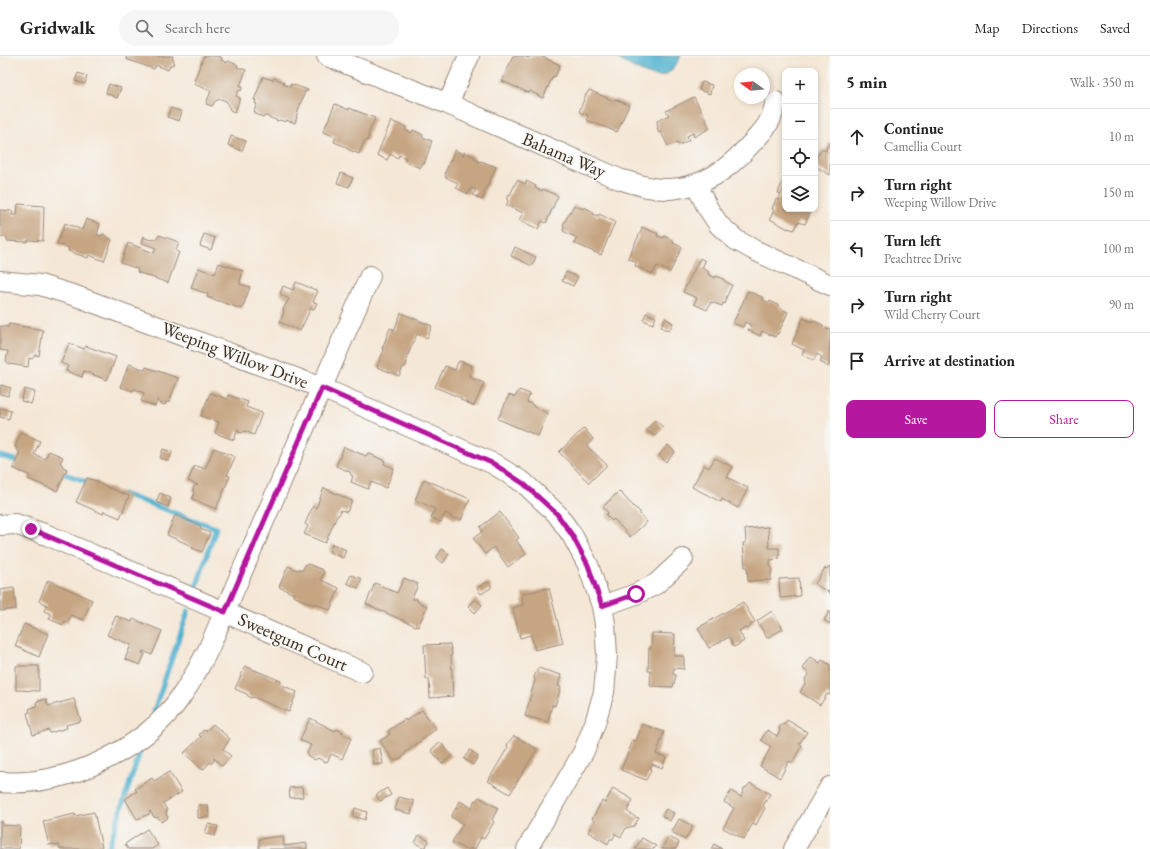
<!DOCTYPE html>
<meta charset="utf-8">
<style>
body{margin:0;font-family:"EB Garamond",serif;background:#f6f6f6;color:#222}
.controls{position:absolute;right:12px;top:12px;display:grid;overflow:hidden;border-radius:8px;box-shadow:0 2px 6px #0003}
.controls button{width:36px;height:36px;display:grid;place-items:center;padding:0;border:0;border-bottom:1px solid #e0e0e0;background:#fff;color:#222;font:20px sans-serif}
.compass{position:absolute;left:734px;top:12px;width:36px;height:36px;border-radius:50%;background:#fff;box-shadow:0 2px 6px #0003;rotate:285deg}
.stop{position:absolute;width:12px;height:12px;margin:-9px;border:3px solid #b5179e;border-radius:50%;background:#fff}
.stop.end{background:#b5179e;border-color:#fff;box-shadow:0 1px 4px #0008}
.list{margin:0;padding:0;list-style:none}
h2{display:flex;justify-content:space-between;align-items:center;height:52px;margin:0;padding:0 16px;font-size:17px}
h2 small{font-size:13px;font-weight:400;color:#767676}
.list li{display:grid;grid-template-columns:26px 1fr auto;gap:12px;align-items:center;box-sizing:border-box;height:56px;padding:0 16px;border-top:1px solid #e0e0e0}
.list b{display:block;font-size:15px;white-space:nowrap}
.list p{margin:0;font-size:13px;white-space:nowrap;color:#767676}
.list em{font-size:13px;font-style:normal;color:#767676}
.actions{display:flex;gap:8px;padding:12px 16px}
.actions a{flex:1;padding:9px 0;border:1px solid #b5179e;border-radius:8px;text-align:center;font-size:14px;color:#b5179e}
.actions .main{background:#b5179e;color:#fff}
.icon{flex:none;width:22px;height:22px;fill:none;stroke:currentColor;stroke-width:2;stroke-linecap:round;stroke-linejoin:round}
.map{position:relative;flex:none;width:830px;height:793px;overflow:hidden}
header{display:flex;align-items:center;gap:24px;box-sizing:border-box;height:56px;padding:0 20px;background:#fff;border-bottom:1px solid #e0e0e0}
header strong{font-size:19px}
nav{display:flex;gap:22px;margin-inline-start:auto;font-size:14px}
.search{width:280px;height:36px;background:#f6f6f6;display:flex;align-items:center;gap:10px;box-sizing:border-box;padding:0 14px;border-radius:22px;color:#767676;font-size:15px}
main{display:flex}
aside{flex:1;background:#fff}
.map>svg:first-child{display:block}
</style>
<header>
<strong>Gridwalk</strong>
<div class="search"><svg class="icon" aria-label="search" viewBox="0 0 24 24"><circle cx="10" cy="10" r="6"/><path d="M15 15l6 6"/></svg>Search here</div>
<nav><a>Map</a><a>Directions</a><a>Saved</a></nav>
</header>
<main>
<div class="map">
<svg width="830" height="793" viewBox="0 0 830 793">
<rect width="100%" height="100%" fill="#f6f6f2"/>
<filter id="ink" filterUnits="userSpaceOnUse"><feTurbulence type="fractalNoise" baseFrequency=".025" numOctaves="2"/><feDisplacementMap in="SourceGraphic" scale="8" xChannelSelector="R" yChannelSelector="G"/><feConvolveMatrix kernelMatrix="1 2 1 2 8 2 1 2 1" color-interpolation-filters="sRGB"/></filter>
<filter id="wash" filterUnits="userSpaceOnUse"><feTurbulence type="fractalNoise" baseFrequency=".012" numOctaves="4" result="noise"/><feDisplacementMap in="SourceGraphic" scale="16" xChannelSelector="R" yChannelSelector="G"/><feGaussianBlur stdDeviation="0.9" result="paint"/><feColorMatrix in="noise" values="0 0 0 0 0 0 0 0 0 0 0 0 0 0 0 0 0 1.4 0 .05"/><feComposite in="paint" operator="in"/></filter>
<g filter="url(#wash)">
<rect width="100%" height="100%" fill="#f5e7d6"/>
<path fill="#51b2d0" stroke="#466e77" d="M613,0H681C677,8 671,17 662,20C650,23 624,6 613,0Z"/>
<g fill="none" stroke-linecap="round" stroke-linejoin="round">
<path stroke="#51b2d0" stroke-width="5" d="M0,400L22,406
M59,416L91,427
M123,438L216,472L197,529
M154,655L188,555
M108,793L140,696"/>
</g>
<g id="blocks">
<path fill="#c6a582" d="M127,0H173L172,3L174,4L173,9L171,8L168,14L156,9L154,13L126,3Z
M204,0H217L222,2L221,4L227,7L228,5L238,9L237,11L246,14L240,30H243L241,35L239,34L236,40L240,42L235,56L230,54L229,49L226,45L221,43L215,45L212,50L206,48L211,35L194,28L196,24H194Z
M513,0H523L529,2L530,0H541L560,9L555,21L553,20L543,42L530,35L529,37L502,25Z
M78,17L87,20L85,28L75,25Z
M263,21L273,24L274,22L284,26L283,28L290,31L291,28L308,34L307,36L305,35L296,61H297L295,67L286,64V66L279,64L278,65L266,60L263,61L256,58L254,55L257,48L255,47L256,44H254Z
M702,26L712,29L710,38L699,34Z
M109,28L121,32L117,42L106,37Z
M589,34L614,45L615,43L629,49L617,76L587,64L588,59L579,56L586,38H587Z
M694,41L710,72L694,81L693,77L687,80L689,84L679,89L678,86L668,90L661,76L659,77L657,72L658,71L657,65L669,59L666,55Z
M335,48L349,54V52L375,62L368,79H369L367,85L365,84L359,98L347,93V91L334,86L336,81L323,76Z
M171,52L182,56L179,65L167,61Z
M391,65L406,71L405,74L412,77L413,74L423,79L422,81L432,85L424,108L423,107L420,112L404,105L406,102L399,99L398,102L390,98L387,104L377,99Z
M231,80L246,85L242,95L228,89Z
M830,86V119L815,110V104L822,93L825,95Z
M455,94L464,99V96L475,101L474,103L480,106L481,105L496,111L484,137L485,138L482,144L473,139L476,134L471,132L468,138L456,132L458,127L445,121L446,118L445,117Z
M341,117L353,122L349,131L337,127Z
M785,120V153H812L805,168L798,166L794,174L788,172V173L770,163L774,154L772,153L776,143L778,144L781,138L778,137Z
M517,124L526,128V125L536,130L535,132L542,135L543,133L558,140L546,167L542,165L538,173L519,164L523,157L506,149L508,146L507,143L509,138L510,139Z
M18,148L44,150L43,185L28,184L27,186L7,185V181H0V154L13,155L12,159H17Z
M574,149L583,153L584,151L593,156V158L598,160L599,158L615,166L601,199L574,187L577,182L563,175L564,170L563,169Z
M86,163L100,168L97,179L101,180L103,178L112,184L104,205L89,199L88,202L68,195L69,192L57,188L65,167L82,174Z
M642,171L658,178L657,180L664,182V180L674,185L673,187L682,191L670,216L657,210L653,218L635,210L636,206L628,202L642,173H641Z
M204,178L215,182L211,194L200,190Z
M159,179L179,186L176,195L179,196L168,227L137,216L138,213L121,207L128,187L154,197L156,192L142,187L144,180L145,182L151,184L157,183Z
M515,191L536,201L532,210L511,200Z
M700,202L705,205L702,212L709,216L708,218L715,222L716,220L725,224L724,225L732,229L726,242L727,243L725,248L723,247L722,250L711,246L707,254L694,248L697,242L683,236Z
M219,207L243,215L240,225V228L250,231L242,253L207,241L208,238L191,232L198,212L215,218Z
M566,216L578,221L573,230L562,225Z
M296,226L318,235L313,246L317,247L314,253L311,252L300,275L280,266L284,256L283,253L289,243L280,238L283,230L293,234Z
M748,235L764,242L763,244L769,247L770,245L780,250L779,252L788,256L778,278L777,277L775,281L762,275L760,280L748,274L751,269L745,266L743,271L733,267Z
M401,257L432,270L427,282L417,278L406,303L407,306L406,310L403,311L399,320L377,311L384,294L382,293L390,272L394,274Z
M646,257L656,261L653,268L643,264Z
M665,262L673,267L669,275L661,271Z
M803,262L812,266V264L823,269L822,270L827,273L828,272L830,273L829,311L820,306L822,301L817,298L814,304L802,299L804,294L792,288Z
M9,268L43,274L39,300L36,299L32,303L29,302L28,311L9,308L6,305L8,295L0,294V270L8,271Z
M69,287L84,293L86,290L116,301L107,324L84,315L82,321L66,315L68,310L61,307Z
M460,305L472,310L469,321L484,327L474,350L461,344V342L435,331L445,310L455,314L458,306Z
M129,308L145,314L146,311L178,322L169,346H166L165,349L159,347V345L158,343L155,350L141,345L144,337L134,333L133,335L120,331Z
M1,329L11,332L8,340L0,338Z
M25,333L35,336L31,348L21,345Z
M519,334L530,338L527,346L532,348L534,351L548,357L538,380L498,363L509,339L515,341Z
M210,337L227,343L228,339L248,346L246,351L262,357L254,379L245,375L242,377L238,376V373L234,384L215,377L219,366L201,360Z
M0,352L11,355L9,363L0,361Z
M655,364L663,371L655,380L646,374Z
M584,372L593,383L587,390L607,409L589,427L559,396Z
M21,376L40,385L34,398L45,403L49,395L63,401L60,407L62,408L63,411L67,413L57,435L28,423L30,420L13,412L20,396L16,394L17,392L15,391Z
M668,389L675,396L666,406L659,399Z
M344,391L366,400L368,397L385,405L384,408L394,412L386,432L371,426L368,433L351,426L353,420L351,419L350,416L336,410Z
M214,392L235,401L227,419L230,420L216,453L192,443L194,438L193,434L194,430L198,429L188,425L194,411L197,410L205,413Z
M163,393L172,396L169,405L160,402Z
M715,402L733,411L727,421L748,432L738,452L722,443L721,446L692,431L704,409L709,412Z
M87,422L97,425L98,427L129,440L120,462L104,455L103,458L76,446Z
M424,423L470,443L461,464L457,462L454,463L451,461L450,459L445,457L441,466L431,462L435,453L415,444Z
M324,432L352,445L347,456L341,454L339,459L337,460L325,487L304,478L308,470L305,468L313,450L316,452Z
M619,435L635,452L637,453L640,456V458L647,466L630,481L614,463L612,465L606,459L608,457L603,451Z
M160,437L171,442L168,451L156,446Z
M500,456L519,482L516,484L526,498L508,511L494,491L485,498L473,482L482,476V474L480,471Z
M175,459L201,470L200,473L210,477L202,496L192,492V490L167,479Z
M768,471L769,492H779V503L770,504V510L772,512L771,518V524L748,525L747,511H745L743,487H746L745,473Z
M332,488L346,494L343,502L329,496Z
M442,493L449,498L443,507L436,502Z
M308,508L323,514L324,517L321,524L339,532L330,554L315,547L314,549L293,540L294,538L279,531L288,510L297,514L299,513L303,514L305,509Z
M829,510L830,511V537L815,528L825,512L827,513Z
M351,519L362,523L358,532L347,527Z
M404,522L418,528L412,543H417L418,546L427,550L418,571L366,548L375,527L397,537Z
M799,522L800,540L780,542L779,523Z
M48,524L92,544L83,564L71,559L68,566L65,565L63,569L49,563L51,558L44,555L47,549L39,545Z
M487,526L491,529V532L481,538L477,532Z
M14,532L16,553L0,555V534Z
M549,532L563,587L535,594L531,579L520,582L513,552L523,549L522,538Z
M475,543L482,549L475,557L468,550Z
M743,546L755,566L751,568L750,571L747,573L744,572L739,575L744,585L734,591L729,581L709,592L698,572Z
M830,554V568L824,564Z
M772,555L783,573L767,582L757,565Z
M116,560L132,566L133,563L162,575L152,599L143,595L142,597L145,598L140,609L125,603L131,589L107,579Z
M24,568L48,578L39,601L15,590Z
M652,577L675,578L674,600H684V613L674,612L673,618L676,619L673,631L650,630L651,615H648L649,592H651Z
M450,588L452,598L451,600L453,640L430,642L429,623H426L424,589Z
M811,601L820,607L822,604L830,609V639L827,638L820,649L800,636L806,626L805,623L809,617L804,614L803,611L809,602Z
M16,610H39V635L16,634Z
M245,610L281,625L280,628L297,636L289,656L253,641L251,642L248,640L247,638L235,633Z
M538,612L561,619L558,630L561,631L555,650L552,649L548,666L525,660L535,624L534,622L535,618L537,616Z
M46,643L48,650L74,643L81,665L66,669L67,672L50,677L49,674L33,679L27,657L30,656L29,653L37,650L36,646Z
M422,654L436,673L405,697L404,700L394,705L380,685L390,678L388,675L405,663L406,665Z
M310,662L335,675L336,673L343,676L342,678L351,682L342,703L331,698L328,705L325,706L318,702L315,704L308,700L307,697L311,689L300,684Z
M787,664L807,676L799,688L802,689L792,707L789,705L780,722L760,710L771,691L761,684L767,674L777,680L780,675L779,672L781,669L785,668Z
M213,668L230,683L223,693L231,700L222,710L214,702V705L212,707H209L203,714L184,697L201,681L199,679L204,674L206,675Z
M642,668L664,676L656,698L666,701L662,712L652,708L650,712L651,715L646,724L621,714L633,684L636,685Z
M514,680L537,693L510,738L488,725L508,691L507,688Z
M440,686L452,700L442,708L431,694Z
M380,692L383,708L374,709L372,694Z
M470,694L478,700L473,709L464,703Z
M169,716L182,736L163,747L167,754L166,758L168,762L161,766L159,762L154,761L150,755L149,758L137,763L125,743L137,735L135,733L152,722L154,725Z
M750,727L770,738L763,750L765,752L756,769L753,767L744,783L723,772L734,752L724,746L731,735L741,741L744,732L747,731Z
M302,731L303,741L290,742L289,732Z
M387,732L391,739L380,745L376,739Z
M613,732L633,744L627,755L635,761L639,762L634,770L626,772L621,781L614,777L615,779L613,783H610L608,788L588,776L594,765L592,763L602,745L605,747Z
M399,741L414,745L411,758L395,754Z
M479,741L498,752L492,764L494,766L484,783L481,781L475,793H464L452,786L463,768L451,761L460,745L472,752L474,745L477,744Z
M198,749H208L209,761L198,762Z
M355,752L367,756L365,764L353,760Z
M666,753L674,757L670,765L662,760Z
M94,756L102,791L95,793H60L59,789H56L54,788L49,789L43,765L75,758V760Z
M679,763L693,770L685,784L672,776Z
M0,766H3L2,769L20,770L19,793H0Z
M208,768L218,770L215,780L205,777Z
M147,773L158,789L152,793H128L125,788Z
M419,779L429,785L425,792L415,787Z
M283,780L284,790L307,787V793H259V783Z
M668,781L679,786L676,793H662Z
M642,782L656,790L654,793H635Z
M714,788L722,793H711Z"/>
</g>
</g>
<g filter="url(#ink)">
<use href="#blocks" fill-opacity="0" stroke="#98887a" stroke-width="1"/>
<g fill="none" stroke-linecap="round" stroke-linejoin="round">
<defs>
<path id="minor" d="M327,0L448,48L619,123C636,128 653,134 670,133C704,131 727,114 749,90C757,82 765,74 770,64C773,58 774,52 776,46
M448,48L469,0
M696,128L707,151L719,169L736,184L754,194L830,229
M0,225L40,229L76,240L322,332L494,408L524,427L557,458L572,479L588,509L602,550L605,568L607,599L605,625L604,636L595,667L584,695L527,793
M0,469L15,468L47,479L362,616
M602,550L636,538L656,528L683,503
M0,726C66,731 145,694 182,639C192,625 200,609 208,594L370,220
M794,793L830,731"/>
</defs>
<use href="#minor" stroke="#98887a" stroke-width="22"/>
<use href="#minor" stroke="#fff" stroke-width="20"/>
</g>
</g>
<g fill="none" stroke-linecap="round" stroke-linejoin="round" filter="url(#ink)">
<path stroke="#b5179e" stroke-width="5" d="M31,473L225,556L322,332L494,408L524,428L557,458L572,479L588,509L602,550L636,538"/>
</g>
<g text-anchor="middle" stroke-width="3.5" stroke-linejoin="round" paint-order="stroke">
<g font-size="18" fill="#3b2a1e" stroke="#f6f6f2">
<text transform="translate(564 99) rotate(23)" y="6">Bahama Way</text>
<text transform="translate(235 299) rotate(21)" y="6">Weeping Willow Drive</text>
<text transform="translate(293 586) rotate(24)" y="6">Sweetgum Court</text>
</g>
</g>
</svg>
<div class="controls">
<button>+</button>
<button>−</button>
<button><svg class="icon" aria-label="locate" viewBox="0 0 24 24"><circle cx="12" cy="12" r="6"/><path d="M12 2v4M12 18v4M2 12h4M18 12h4"/></svg></button>
<button><svg class="icon" aria-label="layers" viewBox="0 0 24 24"><path d="M12 4l9 5-9 5-9-5zM3 14l9 5 9-5"/></svg></button>
</div>
<svg class="compass" viewBox="-18 -18 36 36"><path d="M0-13l5 13h-10z" fill="#e53935"/><path d="M0 13l5-13h-10z" fill="#767676"/></svg>
<div class="stop" style="left:636px;top:538px"></div>
<div class="stop end" style="left:31px;top:473px"></div>
</div>
<aside>
<h2>5 min<small>Walk · 350 m</small></h2>
<ul class="list">
<li><svg class="icon" aria-label="ahead" viewBox="0 0 24 24"><path d="M12 20V5M6 11l6-6 6 6"/></svg><div><b>Continue</b><p>Camellia Court</p></div><em>10 m</em></li>
<li><svg class="icon" aria-label="right" viewBox="0 0 24 24"><path d="M7 20v-9h11M14 6l5 5-5 5"/></svg><div><b>Turn right</b><p>Weeping Willow Drive</p></div><em>150 m</em></li>
<li><svg class="icon" aria-label="left" viewBox="0 0 24 24"><path d="M17 20v-9H6M10 6l-5 5 5 5"/></svg><div><b>Turn left</b><p>Peachtree Drive</p></div><em>100 m</em></li>
<li><svg class="icon" aria-label="right" viewBox="0 0 24 24"><path d="M7 20v-9h11M14 6l5 5-5 5"/></svg><div><b>Turn right</b><p>Wild Cherry Court</p></div><em>90 m</em></li>
<li><svg class="icon" aria-label="arrive" viewBox="0 0 24 24"><path d="M6 21V4h12l-3 4 3 4H6"/></svg><div><b>Arrive at destination</b></div></li>
</ul>
<div class="actions"><a class="main">Save</a><a>Share</a></div>
</aside>
</main>
